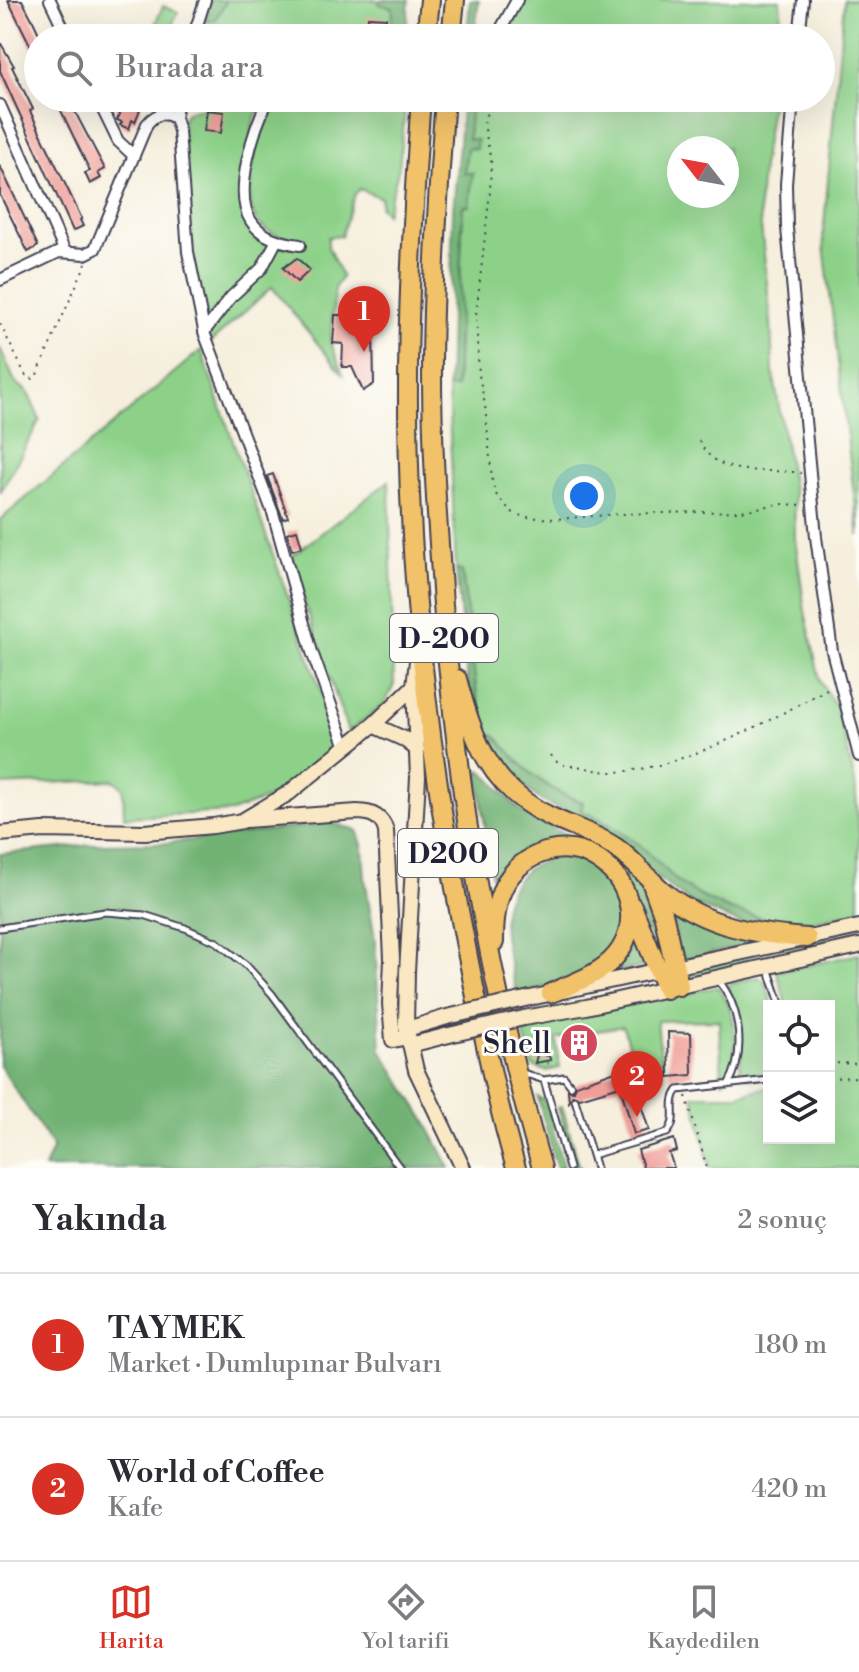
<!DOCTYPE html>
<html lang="tr">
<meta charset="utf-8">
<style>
body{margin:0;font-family:"Libre Bodoni",serif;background:#f2f2f3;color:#2b2b33}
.controls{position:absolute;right:24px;bottom:24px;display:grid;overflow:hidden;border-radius:0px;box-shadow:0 8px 32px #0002}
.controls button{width:72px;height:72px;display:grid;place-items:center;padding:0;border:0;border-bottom:2px solid #e1e1e2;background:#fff;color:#2b2b33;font:40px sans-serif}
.compass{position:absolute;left:667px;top:136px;width:72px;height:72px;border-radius:50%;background:#fff;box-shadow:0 8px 32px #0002;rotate:301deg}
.you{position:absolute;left:584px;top:496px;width:28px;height:28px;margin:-20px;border:6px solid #fff;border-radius:50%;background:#1a73e8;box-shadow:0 0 0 12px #1a73e833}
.badge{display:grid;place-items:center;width:52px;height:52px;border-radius:50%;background:#d93025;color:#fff;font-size:26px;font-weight:700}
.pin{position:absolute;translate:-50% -66px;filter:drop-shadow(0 2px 4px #0008)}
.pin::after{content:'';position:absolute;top:42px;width:28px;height:24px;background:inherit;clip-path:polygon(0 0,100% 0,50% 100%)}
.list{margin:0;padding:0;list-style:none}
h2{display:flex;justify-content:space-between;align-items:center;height:104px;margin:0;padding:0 32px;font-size:34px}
h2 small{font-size:26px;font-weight:400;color:#7c7c81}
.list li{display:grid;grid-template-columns:52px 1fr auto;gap:24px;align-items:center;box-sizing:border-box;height:144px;padding:0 32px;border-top:2px solid #e1e1e2}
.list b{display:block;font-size:30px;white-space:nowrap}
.list p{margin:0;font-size:26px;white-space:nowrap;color:#7c7c81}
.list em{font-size:26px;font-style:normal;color:#7c7c81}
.icon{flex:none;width:44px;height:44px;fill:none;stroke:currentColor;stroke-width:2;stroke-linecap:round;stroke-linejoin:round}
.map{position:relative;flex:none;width:859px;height:1168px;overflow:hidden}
.search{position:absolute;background:#fff;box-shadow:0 8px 32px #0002;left:24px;right:24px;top:24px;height:88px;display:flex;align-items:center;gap:20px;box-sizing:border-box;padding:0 28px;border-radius:44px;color:#7c7c81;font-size:30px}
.sheet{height:392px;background:#fff}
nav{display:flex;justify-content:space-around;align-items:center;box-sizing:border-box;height:112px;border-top:2px solid #e1e1e2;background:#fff;font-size:22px;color:#7c7c81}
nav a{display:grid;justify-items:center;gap:4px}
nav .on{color:#d93025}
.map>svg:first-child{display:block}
</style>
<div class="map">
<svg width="859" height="1168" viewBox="0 0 859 1168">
<rect width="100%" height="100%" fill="#fdfcf7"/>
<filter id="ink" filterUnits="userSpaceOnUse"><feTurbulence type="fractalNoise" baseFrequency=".0125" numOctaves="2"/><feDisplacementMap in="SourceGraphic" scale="16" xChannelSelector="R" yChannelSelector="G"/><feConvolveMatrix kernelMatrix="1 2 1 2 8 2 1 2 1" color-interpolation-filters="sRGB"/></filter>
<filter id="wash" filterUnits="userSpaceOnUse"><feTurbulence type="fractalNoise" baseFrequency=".006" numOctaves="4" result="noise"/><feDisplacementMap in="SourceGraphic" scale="32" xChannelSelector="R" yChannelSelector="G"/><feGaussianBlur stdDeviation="1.8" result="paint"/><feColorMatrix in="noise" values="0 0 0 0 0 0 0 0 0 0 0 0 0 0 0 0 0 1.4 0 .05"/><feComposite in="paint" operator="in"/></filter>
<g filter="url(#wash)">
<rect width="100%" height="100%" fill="#f6efdd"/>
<path fill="#8dd189" stroke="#587a62" stroke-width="2" fill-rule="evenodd" d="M227,0H380L379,4L393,8L391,38H199L204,21L215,20Z
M523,0H780L781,14L772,30L778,31L780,38H503L507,26Z
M844,0H859V536L823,237Z
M163,6L178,12L166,38H149Z
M216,98L264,99L253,123L244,215C255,244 278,249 306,246L304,242C251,232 246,218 253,167C256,145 259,126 269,106L280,101L299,100L370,104L383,98L406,100L399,167L386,214L380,207L381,198L360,189L355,194L341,236L328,237V247L342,277L335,287L330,341L344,376L272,287L210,343C193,270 187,195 182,120C189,106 196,112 207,106C211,105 213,101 216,98Z
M471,98H772L762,167L759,207L771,322L773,372L794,495L795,539L805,611L820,680L833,703L836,702L855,782L859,831V911L787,926L761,927L762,918L730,910L700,896L678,882L640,845L600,819L581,811L583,802C544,791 519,764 494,734L489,735L477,696L462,571L456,570L448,388H456L463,205L469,206L472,173H464L467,147L475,149L477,140L468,139ZM679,148H727V196H679Z
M0,348L15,382L27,391L40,420L0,493Z
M201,350L340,745L270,797L232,812L124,817L123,788L114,780L0,785V520Z
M389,481L394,685L384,705L348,732L305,604L292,556Z
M859,931V939L686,978L684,972Z
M859,954V1168H710L693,1095H738L769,1087V1138H829V1006H787L777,972Z
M758,977L765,981L773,1006H769V1075C758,1078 748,1082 740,1071C742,1040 741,1012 727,985Z
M718,987C737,1011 741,1050 727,1078L722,1081L719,1020L657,1021L663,1077L638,1081L623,1026L556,1039L560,1068L546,1071L532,1066L522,1026Z
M538,1097L545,1101L563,1168H557Z
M562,1106L578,1162L581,1168H577L558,1108Z"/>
<path fill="#72b375" stroke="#4a6a58" stroke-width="2" d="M211,0H227L215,20L204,21Z
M380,0H409L406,38H391L393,8L379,4Z
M470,0H479L474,38H467Z
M463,98H471L468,139L477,140L476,149L467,148L464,173H473L469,206H463L456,388H448L453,211Z
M456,570L462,571L477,696L489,735L494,734C519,764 544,791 583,802L581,811L600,819L640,845L678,882L700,896L730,910L762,918L761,927L739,923L690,903L585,822L540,800L502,768L483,738L468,686Z
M481,770C496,782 507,801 524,813C561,838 624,848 646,891C657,912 662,939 669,961L662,964L619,870L534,848L520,854L496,881L492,878L478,775Z
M331,823L357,830L363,848L365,878L375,939L381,1050L425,1120L450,1168H44L53,1147L0,1066V854L102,844L166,843Z
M559,857L581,860L602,874L618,895L623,909V924L612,950L575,977L537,990L516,992C507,947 487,903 529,868C537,862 550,860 559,857Z
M669,904C703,929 725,935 766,940L681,961Z
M636,930L651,965L606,975L623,961Z"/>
<g id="blocks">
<path fill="#f09e98" d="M8,0H22L33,21L41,38H38V61Z
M368,17L386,18L384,38H366Z
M0,42L14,66L12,67L33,109L30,111L82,219L80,220L83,226L73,231L0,71Z
M55,98H76L80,104L73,108L105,169L98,173L101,178L90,184L85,173L90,171Z
M121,98L140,101L138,106L141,107L135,122L132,120L129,129L120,125L122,122L117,120L120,114L115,112Z
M207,110L224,112L221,133L204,131Z
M0,166L38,246L28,252L0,195Z
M297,258L310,270L297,282L283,268Z
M335,315H354L353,326L369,325L373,334L374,384L363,391L352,367H342L343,344L333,343Z
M273,474L288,517L283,519L267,476Z
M297,530L302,547L292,550L287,533Z
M668,1032L691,1033L692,1075L669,1077Z
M540,1043L551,1060L535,1063Z
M629,1066L649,1130L634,1134L620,1086L580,1098L573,1095L569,1102L568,1090L574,1091L576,1085Z
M674,1139L677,1151L669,1153L674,1168H643L638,1150Z"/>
</g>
</g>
<g filter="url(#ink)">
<use href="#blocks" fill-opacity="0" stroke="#424153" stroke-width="2"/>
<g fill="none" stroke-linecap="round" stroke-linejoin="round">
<defs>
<path id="lane" d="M0,928L105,912L144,915L185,928L217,942L246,965L272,994L400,1168
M768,968L781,1006
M719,981C741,1009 746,1054 728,1085
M523,1073L544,1080L564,1077L571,1086
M544,1080L569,1168
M575,1100L596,1168
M592,1155L667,1133C680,1119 667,1104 678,1090L769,1080"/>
<path id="street" d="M50,0L68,38
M193,38L205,0
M496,38L517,0
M799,38L803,0
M97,98L118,141L134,156
M269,98C255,125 232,193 251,221C262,238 281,242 300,245
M793,98L786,184L787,228L816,537L832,651L859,756
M0,105L65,252
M175,118L178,98
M0,280L59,252L85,254L95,249L147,124C155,114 163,111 175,118L179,131L188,252L205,335L273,513L312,652L346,747
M204,332L231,297L262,268L277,240"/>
<path id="secondary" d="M417,661L414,686L418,777L407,972L406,1026L416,1070L463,1168
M373,725L404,739L417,749
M246,820L357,812C372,812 382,817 386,831L392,959L390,1004L393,1040L408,1037
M0,834L43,830L145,832L213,826L242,821L289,793L373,725L414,686
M521,1000L859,927
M524,1018L586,1007L859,946
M407,1029L447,1017
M410,1045L449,1035"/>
<path id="highway" d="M426,38L430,0
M451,38L455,0
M421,98C414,194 408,291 408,387C407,580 431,773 469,962C483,1031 496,1101 516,1168
M445,98C438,190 432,283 432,375C432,432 435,488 439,544C451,756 483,964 542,1168
M457,679C473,738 489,787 549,816C571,827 594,833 615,847C634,860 647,878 665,893C707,927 755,934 807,938
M652,884L664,917L679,986
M632,906L666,989
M494,942C494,926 495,908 501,893C514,857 558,838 593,857C632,878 644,929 611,961C595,976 572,984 551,993"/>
</defs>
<use href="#lane" stroke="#424153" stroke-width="9"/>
<use href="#street" stroke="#424153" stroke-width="14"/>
<use href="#secondary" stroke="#424153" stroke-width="18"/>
<use href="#highway" stroke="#424153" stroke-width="22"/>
<path stroke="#424153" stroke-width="2" stroke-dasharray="2 6" stroke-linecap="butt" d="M490,98L484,124L491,161L490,192L476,315L479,375L485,405L492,479L495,493L502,502L512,512L524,517L556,519L620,514L741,511L779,504L804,505
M187,107L207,98
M0,324L26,376L33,379L36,377L86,263
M699,441C719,481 764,467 801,473
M551,755C558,768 570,765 583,767C594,770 602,772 614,772C681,770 774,719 832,686
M541,1031L549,1070
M829,1063L859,1064
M829,1078L859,1077
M686,1096L707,1168"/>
<use href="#lane" stroke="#fff" stroke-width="5"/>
<use href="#street" stroke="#fff" stroke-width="10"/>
<use href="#secondary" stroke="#fae7c3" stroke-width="14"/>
<use href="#highway" stroke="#f2c26a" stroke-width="18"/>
<defs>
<path id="secondary-bridge" d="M447,1017L521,1000
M449,1035L524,1018"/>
</defs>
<use href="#secondary-bridge" stroke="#424153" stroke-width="18" stroke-linecap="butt"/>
<use href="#secondary-bridge" stroke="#fae7c3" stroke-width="14"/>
</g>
</g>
<defs>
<symbol id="building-disc" viewBox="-11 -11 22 22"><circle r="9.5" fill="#d1495b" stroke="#fdfcf7"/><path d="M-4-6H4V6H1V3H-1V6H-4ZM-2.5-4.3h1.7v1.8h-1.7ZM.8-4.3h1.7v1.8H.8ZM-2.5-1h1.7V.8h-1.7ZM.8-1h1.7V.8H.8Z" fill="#fff"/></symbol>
</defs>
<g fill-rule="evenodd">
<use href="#building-disc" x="557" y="1021" width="44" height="44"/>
</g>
<g text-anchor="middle" stroke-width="6" stroke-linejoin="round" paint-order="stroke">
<g fill="#fdfcf7" stroke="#646373" stroke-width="2">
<rect x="390" y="614" width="108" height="48" rx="6"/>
<rect x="398" y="829" width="100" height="48" rx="6"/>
</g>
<g font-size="28" font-weight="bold" fill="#22223b">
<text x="444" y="648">D-200</text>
<text x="448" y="863">D200</text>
</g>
<g font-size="30" fill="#22223b" stroke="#fdfcf7" text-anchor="end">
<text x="551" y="1053">Shell</text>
</g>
</g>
</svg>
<div class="controls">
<button><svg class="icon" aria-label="locate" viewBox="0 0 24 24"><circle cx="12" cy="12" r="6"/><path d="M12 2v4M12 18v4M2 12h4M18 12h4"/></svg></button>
<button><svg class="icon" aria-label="layers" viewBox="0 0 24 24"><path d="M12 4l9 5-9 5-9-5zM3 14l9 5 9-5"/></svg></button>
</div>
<svg class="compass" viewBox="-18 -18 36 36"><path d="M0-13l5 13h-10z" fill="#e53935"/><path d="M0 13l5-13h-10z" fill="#7c7c81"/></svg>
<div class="you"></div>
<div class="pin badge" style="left:364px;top:352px">1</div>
<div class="pin badge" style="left:637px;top:1117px">2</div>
<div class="search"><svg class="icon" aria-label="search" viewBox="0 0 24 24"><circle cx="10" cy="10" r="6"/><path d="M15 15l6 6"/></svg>Burada ara</div>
</div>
<section class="sheet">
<h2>Yakında<small>2 sonuç</small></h2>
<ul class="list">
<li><span class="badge">1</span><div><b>TAYMEK</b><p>Market · Dumlupınar Bulvarı</p></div><em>180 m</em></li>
<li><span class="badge">2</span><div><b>World of Coffee</b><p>Kafe</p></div><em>420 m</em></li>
</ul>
</section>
<nav>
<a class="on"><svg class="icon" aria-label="map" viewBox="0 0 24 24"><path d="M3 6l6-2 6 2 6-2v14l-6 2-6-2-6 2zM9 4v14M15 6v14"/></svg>Harita</a>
<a><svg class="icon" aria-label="directions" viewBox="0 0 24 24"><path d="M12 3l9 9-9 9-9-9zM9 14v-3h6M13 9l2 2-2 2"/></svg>Yol tarifi</a>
<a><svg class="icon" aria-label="saved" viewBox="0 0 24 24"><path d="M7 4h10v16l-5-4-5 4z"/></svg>Kaydedilen</a>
</nav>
